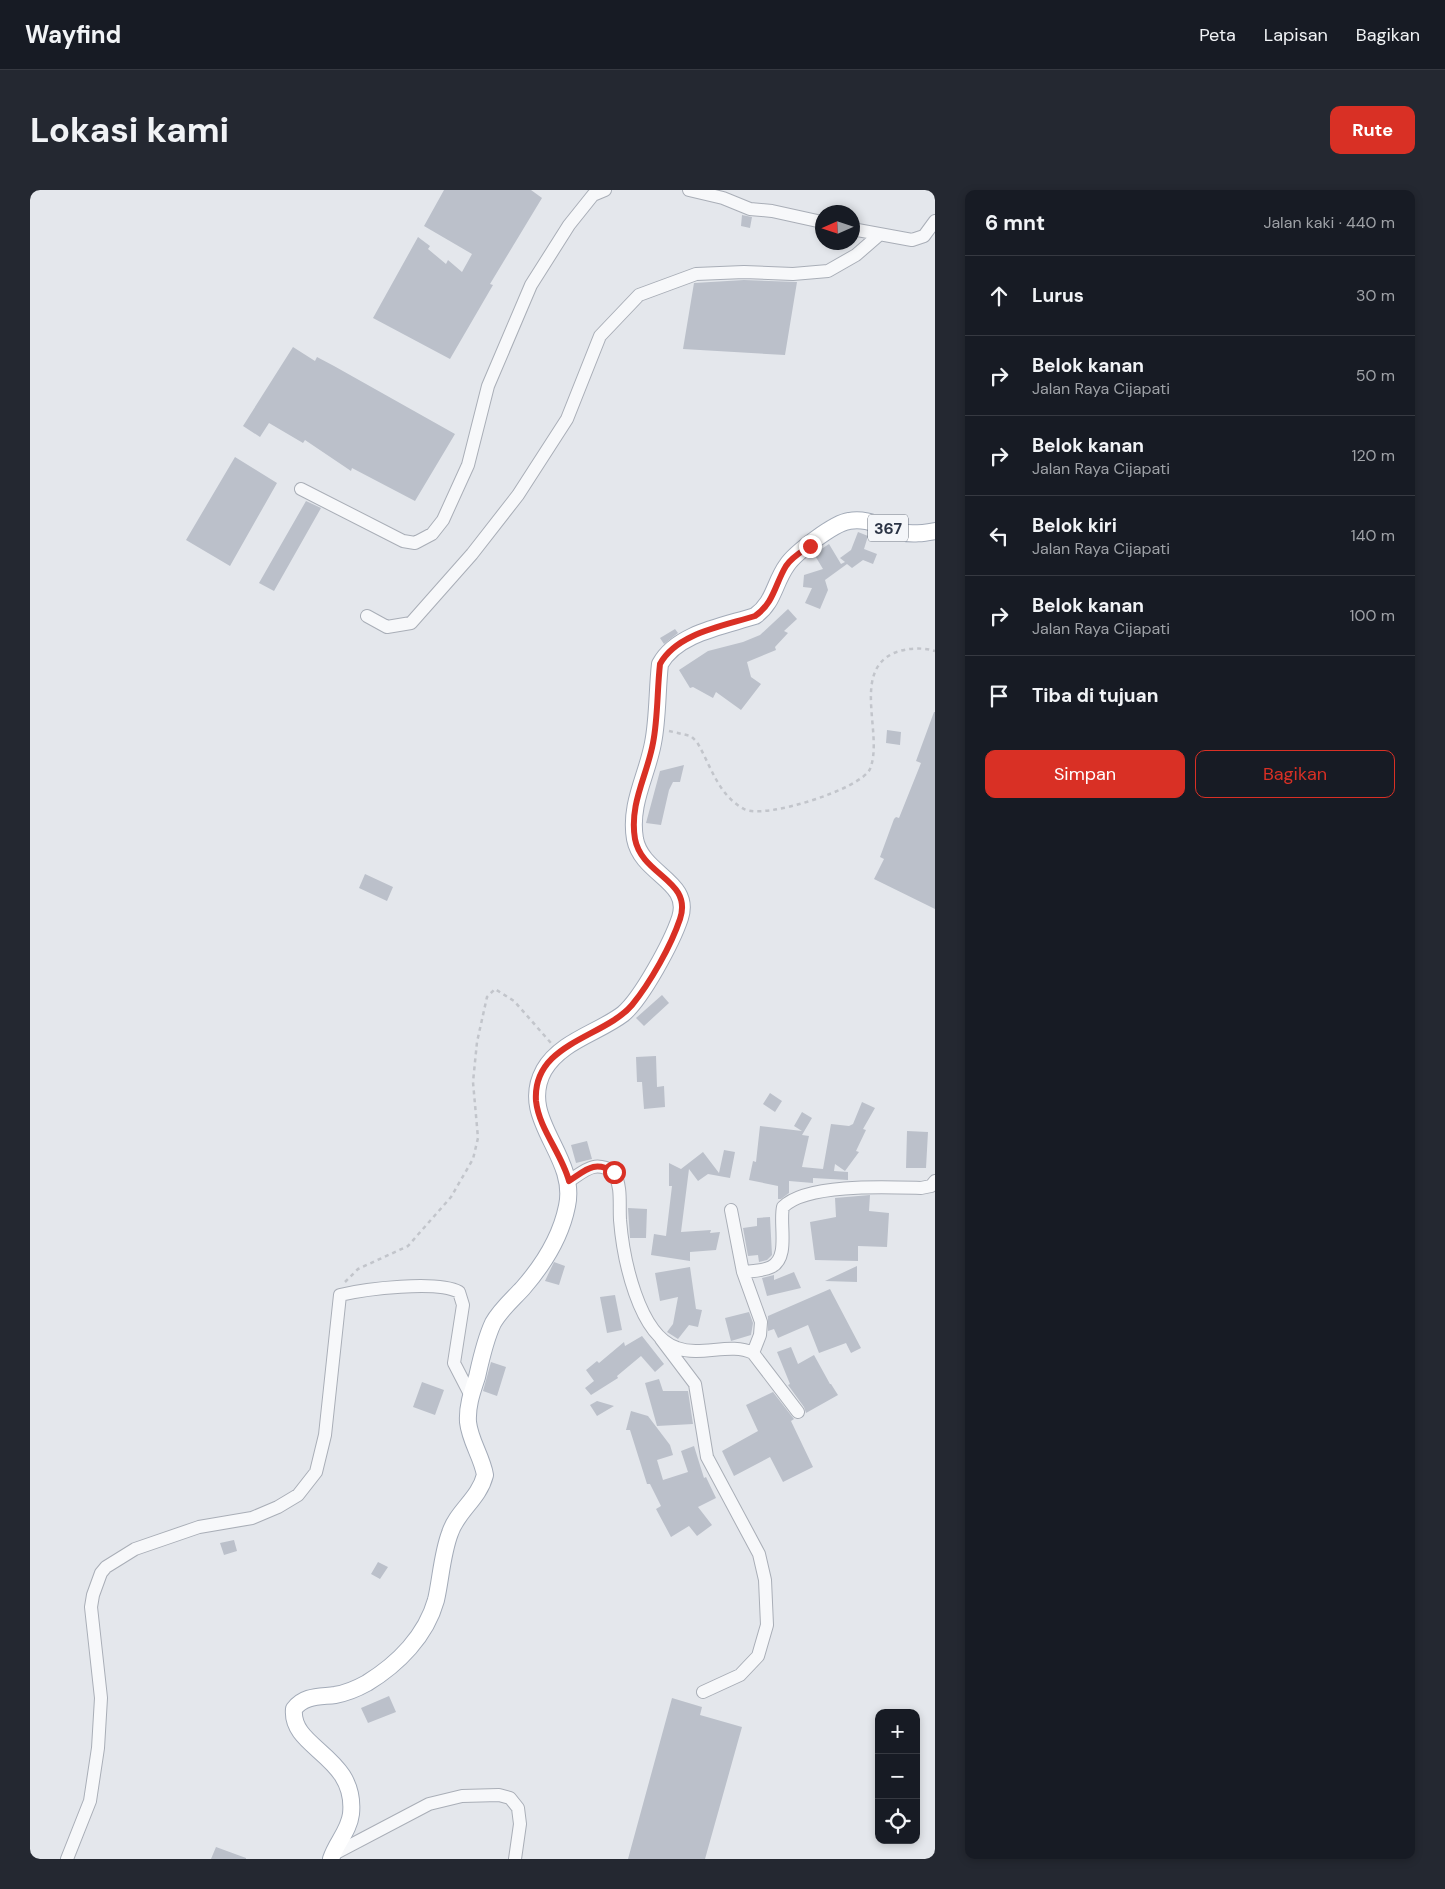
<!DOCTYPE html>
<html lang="id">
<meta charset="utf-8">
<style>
body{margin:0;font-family:"DM Sans",sans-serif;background:#242831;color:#f1f3f6}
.controls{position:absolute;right:15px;bottom:15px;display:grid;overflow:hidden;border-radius:10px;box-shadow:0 2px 8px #0003}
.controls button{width:45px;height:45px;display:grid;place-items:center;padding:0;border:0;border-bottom:1px solid #363941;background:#171b24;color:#f1f3f6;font:25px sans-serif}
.compass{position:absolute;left:785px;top:15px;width:45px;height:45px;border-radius:50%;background:#171b24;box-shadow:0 2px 8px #0003;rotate:267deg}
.stop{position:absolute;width:15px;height:15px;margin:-11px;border:4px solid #d93025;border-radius:50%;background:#fff}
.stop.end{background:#d93025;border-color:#fff;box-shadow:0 1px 5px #0008}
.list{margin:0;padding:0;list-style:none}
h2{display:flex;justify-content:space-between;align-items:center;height:65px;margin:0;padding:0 20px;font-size:21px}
h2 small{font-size:16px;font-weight:400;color:#9ea1a6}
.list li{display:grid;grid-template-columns:32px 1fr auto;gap:15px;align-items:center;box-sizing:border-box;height:80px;padding:0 20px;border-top:1px solid #363941}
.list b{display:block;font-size:19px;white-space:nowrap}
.list p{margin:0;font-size:16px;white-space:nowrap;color:#9ea1a6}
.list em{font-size:16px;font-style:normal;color:#9ea1a6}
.actions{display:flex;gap:10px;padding:15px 20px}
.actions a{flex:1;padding:11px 0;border:1px solid #d93025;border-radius:10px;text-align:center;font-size:18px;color:#d93025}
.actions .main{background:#d93025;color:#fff}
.icon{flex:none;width:28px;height:28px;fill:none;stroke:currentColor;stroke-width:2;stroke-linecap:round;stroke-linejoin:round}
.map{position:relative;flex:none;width:905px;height:1669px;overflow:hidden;border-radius:10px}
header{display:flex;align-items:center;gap:30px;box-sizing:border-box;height:70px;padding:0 25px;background:#171b24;border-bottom:1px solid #363941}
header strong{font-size:24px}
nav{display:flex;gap:28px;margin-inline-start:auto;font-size:18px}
.intro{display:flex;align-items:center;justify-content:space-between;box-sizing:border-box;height:120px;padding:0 30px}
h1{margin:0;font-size:35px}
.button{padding:12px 22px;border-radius:10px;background:#d93025;color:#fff;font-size:18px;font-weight:700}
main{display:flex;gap:30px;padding:0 30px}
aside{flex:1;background:#171b24;border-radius:10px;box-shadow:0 2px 8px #0003}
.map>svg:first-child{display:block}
</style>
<header>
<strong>Wayfind</strong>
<nav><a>Peta</a><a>Lapisan</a><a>Bagikan</a></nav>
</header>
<div class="intro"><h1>Lokasi kami</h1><a class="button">Rute</a></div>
<main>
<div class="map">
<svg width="905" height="1669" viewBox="0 0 905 1669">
<rect width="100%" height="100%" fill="#e4e7ec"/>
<path fill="#bbc0ca" d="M414,0H501L512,8L460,94L463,95L420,169L343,128L388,47L400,56L398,59L416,74L418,70L432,82L442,64L394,36Z
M712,25L722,27L720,38L711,36Z
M714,90L767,92L755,165L653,159L664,93Z
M263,157L285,171L287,167L304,176L425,244L385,311L322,278L321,281L275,250L273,253L239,233L230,247L213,236Z
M205,267L247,293L200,376L156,350Z
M276,311L291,318L244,401L229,393Z
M828,342L838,346L834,359L847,364L843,374L833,370L822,378L817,374L795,390L798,400L790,419L775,413L782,398L773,397L774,385L793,379L784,364L799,354L811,374L815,372L810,368L821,360Z
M758,419L767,429L754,441L758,443L745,457L746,460L717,472L721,487L731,494L711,520L686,502L683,508L663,497L660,498L649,480L678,461L713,452L730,445Z
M645,439L648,443L634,454L630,448Z
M904,522H905V719L844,689L854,669L850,667L864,629L866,627L869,628L891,573L886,571Z
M857,540L871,542L870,555L856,553Z
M654,575L650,592H643L639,600L631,635L616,633L630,581Z
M335,684L363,697L357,711L329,698Z
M632,805L639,813L614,836L606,828Z
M626,866L627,897L634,896L635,917L614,919L612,892H607L606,867Z
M740,903L752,911L745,922L733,914Z
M832,912L845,918L833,939L836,940L826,961L829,962L815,981L805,974L804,981L818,982V990L783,988V993L759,991V1003L751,1009H748V996L719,990L723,971L726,972L730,936L772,941L764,936L772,922L782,928L772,945L779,946L772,977L793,979L801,934L819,936L823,934Z
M877,941L898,942L896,978H876Z
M557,951L562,969L546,973L541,955Z
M694,960L705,962L700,988L678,984L668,991L659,979L651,1042L681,1040L680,1043L690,1042L686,1060L660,1062V1071L621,1065L624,1044L636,1046L642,996H639V973L651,979L673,962L689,983Z
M840,1005L839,1021L859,1023L857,1057L828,1056V1071L785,1070L780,1032L806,1027L805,1008Z
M598,1018L617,1019L616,1048H600Z
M740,1027L742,1065L737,1070L729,1072L728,1065L718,1066L713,1038L727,1036V1028Z
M524,1072L535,1076L529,1095L515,1091Z
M827,1076V1092L795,1091Z
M660,1077L666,1119L672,1120L668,1137L659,1135L648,1149L637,1142L643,1134L648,1107L630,1111L625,1083Z
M764,1082L771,1098L737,1106L732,1088L744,1085V1090Z
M800,1099L831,1158L821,1163L816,1153L789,1163L778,1135L748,1148L744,1139L738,1141V1126Z
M585,1105L592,1140L577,1143L570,1107Z
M719,1122L723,1133L721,1145L701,1151L695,1128Z
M612,1146L634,1174L625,1182L611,1166L587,1186L588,1188L561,1205L555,1198L564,1191L556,1180L567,1171L569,1173L594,1152L595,1156Z
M761,1157L768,1174L784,1165L800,1194H801L808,1205L776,1223L774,1217L758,1195L760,1194L747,1162Z
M461,1172L476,1177L467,1206L453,1201Z
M629,1189L633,1201H658L663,1234L627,1236L615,1193Z
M392,1192L414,1200L405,1225L383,1217Z
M743,1202L764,1229L761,1231L783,1277L753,1292L740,1267L704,1286L692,1261L728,1241L716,1215Z
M567,1211L584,1216L567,1226L560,1215Z
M601,1221L618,1226L640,1255L643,1265L627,1270L633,1290L658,1282L651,1261L664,1256L674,1288L676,1287L686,1308L668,1317L682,1335L667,1346L659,1336L641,1347L626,1319L631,1316L620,1294H617L600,1240H596Z
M204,1350L207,1361L194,1365L190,1353Z
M348,1372L358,1377L350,1389L341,1384Z
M359,1506L366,1522L338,1533L331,1518Z
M642,1508L672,1517L670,1525L712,1537L675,1669H598Z
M186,1657L216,1668V1669H181Z"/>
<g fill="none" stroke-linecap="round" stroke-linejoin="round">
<defs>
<path id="minor" d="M659,0L693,8L720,19L742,21L792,32
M822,39L882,50L894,46L905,31
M271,299L373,351L385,353L402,344L413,330L438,275L458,196L501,95L539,35L563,5L575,0
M337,426L357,437L381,433L442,364L488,305L537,229L570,146L609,105L666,84L714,82L763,84L798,81L826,65L849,45
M539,991C556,980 564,970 584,982C592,998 589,1013 590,1030C593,1067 608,1145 647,1158C672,1167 700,1152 723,1163L768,1222
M701,1020L713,1082L731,1132L730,1145L723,1163
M713,1082C722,1081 733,1081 741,1077C760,1068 749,1034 753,1017C776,993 859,997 891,998L901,996L905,991
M631,1149L665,1194L677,1267L729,1364L735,1390L737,1435L728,1466L710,1485L673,1502
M302,1665L399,1614L432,1606L469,1605L480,1608L488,1618L490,1634L485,1669
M37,1669L60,1611L68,1558L71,1508L61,1417L63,1405L71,1383L76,1377L105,1359L169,1337L222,1328L248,1317L268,1305L286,1282L295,1245L310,1105C335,1099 407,1090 429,1102L433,1115L424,1173L441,1206"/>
<path id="major" d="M301,1669C306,1653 319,1641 321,1624C327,1565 260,1559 264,1519C274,1505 291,1507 305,1505C317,1503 328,1498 337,1493C368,1474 396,1446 406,1410C411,1388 412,1364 420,1343C427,1321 449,1309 455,1285C452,1267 440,1251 438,1232C437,1216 442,1202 447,1187C451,1169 455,1150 463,1133C471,1119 483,1109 493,1098C513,1075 531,1046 537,1016C548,965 487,929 514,880C531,851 568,843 593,824C612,808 642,752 650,728C662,691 612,685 605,649C599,614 617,586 623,553C628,528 627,500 630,474C647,443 694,436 725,426C744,413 744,393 757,375C765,363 804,333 819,331C837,327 853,338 871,342C882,345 894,343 905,341"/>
</defs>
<use href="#minor" stroke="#a9aeb7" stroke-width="14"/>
<use href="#major" stroke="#a3abb8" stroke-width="18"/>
<path stroke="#c2c5cb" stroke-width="2.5" stroke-dasharray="4 4" stroke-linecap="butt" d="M639,541L661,546L667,552C681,576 688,605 714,619C734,630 831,599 840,579C854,545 821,482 864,463C876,458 892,457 905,461
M315,1092L328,1079L378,1056L421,1007L443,969L448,948L443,892L447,852L457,807L465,799L484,811L521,853"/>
<use href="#minor" stroke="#f7f8fa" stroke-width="12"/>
<use href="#major" stroke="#fff" stroke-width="16"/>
</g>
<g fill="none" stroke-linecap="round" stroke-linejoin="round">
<path stroke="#d93025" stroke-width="6" d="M584,982C564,970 556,980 539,991C532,964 509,939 506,911C502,853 574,848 602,815C620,793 641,756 650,729C663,690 612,686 605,649C599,614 617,586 623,553C628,528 627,501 630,474C647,443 694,436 725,426C744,413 745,394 756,376C762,367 771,362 780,356"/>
</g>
<g text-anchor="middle" stroke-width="4" stroke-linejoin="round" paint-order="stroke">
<rect fill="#f4f6f9" stroke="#676e7b" stroke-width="1" x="838" y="324.5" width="40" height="27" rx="4"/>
<g font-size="16" font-weight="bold" fill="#2b3445">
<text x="858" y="344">367</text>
</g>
</g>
</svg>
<div class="controls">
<button>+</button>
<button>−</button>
<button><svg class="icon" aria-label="locate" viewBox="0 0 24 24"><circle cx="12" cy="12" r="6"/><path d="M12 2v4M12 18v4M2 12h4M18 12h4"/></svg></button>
</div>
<svg class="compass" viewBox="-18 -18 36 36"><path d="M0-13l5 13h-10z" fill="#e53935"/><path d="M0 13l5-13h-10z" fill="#9ea1a6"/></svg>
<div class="stop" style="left:584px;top:982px"></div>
<div class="stop end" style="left:780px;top:356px"></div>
</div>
<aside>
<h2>6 mnt<small>Jalan kaki · 440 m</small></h2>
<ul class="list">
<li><svg class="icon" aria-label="ahead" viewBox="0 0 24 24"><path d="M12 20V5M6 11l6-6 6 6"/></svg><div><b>Lurus</b></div><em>30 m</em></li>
<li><svg class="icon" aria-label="right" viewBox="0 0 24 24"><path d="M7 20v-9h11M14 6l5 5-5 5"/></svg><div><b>Belok kanan</b><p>Jalan Raya Cijapati</p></div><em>50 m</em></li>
<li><svg class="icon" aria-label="right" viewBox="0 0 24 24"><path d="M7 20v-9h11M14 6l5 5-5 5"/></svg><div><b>Belok kanan</b><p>Jalan Raya Cijapati</p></div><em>120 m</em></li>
<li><svg class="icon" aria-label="left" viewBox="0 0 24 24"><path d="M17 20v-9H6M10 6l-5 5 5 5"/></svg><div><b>Belok kiri</b><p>Jalan Raya Cijapati</p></div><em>140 m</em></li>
<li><svg class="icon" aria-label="right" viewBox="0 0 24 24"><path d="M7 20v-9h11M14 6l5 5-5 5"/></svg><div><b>Belok kanan</b><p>Jalan Raya Cijapati</p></div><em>100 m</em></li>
<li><svg class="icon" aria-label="arrive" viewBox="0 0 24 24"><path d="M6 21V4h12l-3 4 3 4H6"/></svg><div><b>Tiba di tujuan</b></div></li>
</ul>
<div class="actions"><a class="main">Simpan</a><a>Bagikan</a></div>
</aside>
</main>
